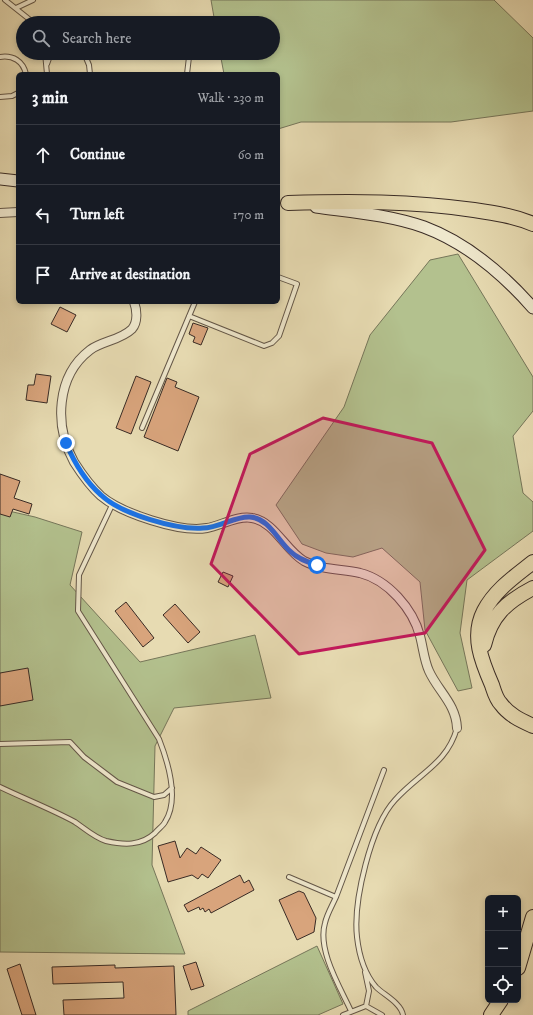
<!DOCTYPE html>
<meta charset="utf-8">
<style>
body{margin:0;font-family:"IM FELL DW Pica",serif;background:#242831;color:#f1f3f6}
.controls{position:absolute;right:12px;bottom:12px;display:grid;overflow:hidden;border-radius:6px;box-shadow:0 2px 6px #0003}
.controls button{width:36px;height:36px;display:grid;place-items:center;padding:0;border:0;border-bottom:1px solid #363941;background:#171b24;color:#f1f3f6;font:20px sans-serif}
.stop{position:absolute;width:12px;height:12px;margin:-9px;border:3px solid #1a73e8;border-radius:50%;background:#fff}
.stop.end{background:#1a73e8;border-color:#fff;box-shadow:0 1px 4px #0008}
.list{margin:0;padding:0;list-style:none}
h2{display:flex;justify-content:space-between;align-items:center;height:52px;margin:0;padding:0 16px;font-size:17px}
h2 small{font-size:13px;font-weight:400;color:#9ea1a6}
.list li{display:grid;grid-template-columns:26px 1fr auto;gap:12px;align-items:center;box-sizing:border-box;height:60px;padding:0 16px;border-top:1px solid #363941}
.list b{display:block;font-size:15px;white-space:nowrap}
.list em{font-size:13px;font-style:normal;color:#9ea1a6}
.icon{flex:none;width:22px;height:22px;fill:none;stroke:currentColor;stroke-width:2;stroke-linecap:round;stroke-linejoin:round}
.map{position:relative;flex:none;width:533px;height:1015px;overflow:hidden}
.search{position:absolute;background:#171b24;box-shadow:0 2px 6px #0003;left:16px;top:16px;width:264px;height:44px;display:flex;align-items:center;gap:10px;box-sizing:border-box;padding:0 14px;border-radius:22px;color:#9ea1a6;font-size:15px}
.panel{position:absolute;background:#171b24;box-shadow:0 2px 6px #0003;left:16px;top:72px;width:264px;height:232px;border-radius:6px}
.map>svg:first-child{display:block}
</style>
<div class="map">
<svg width="533" height="1015" viewBox="0 0 533 1015">
<rect width="100%" height="100%" fill="#e7dbb2"/>
<filter id="stains"><feTurbulence type="fractalNoise" baseFrequency=".005" numOctaves="4"/><feColorMatrix values="0 0 0 0 .2 0 0 0 0 .09 0 0 0 0 .02 0 0 0 .5 -.17"/></filter>
<radialGradient id="worn" r=".72"><stop offset=".6" stop-color="#630" stop-opacity="0"/><stop offset="1" stop-color="#630" stop-opacity=".3"/></radialGradient>
<path fill="#b3c18e" stroke="#76765a" d="M211,0H494L533,38V111L451,122H301L278,129V74H224L220,53H273V23H215Z
M458,254L533,377V411L513,436L523,493L533,502V531L467,580L460,633L472,688L458,691L425,630L420,582L382,548L353,557L326,553L302,544L276,505L344,407L370,335L430,260Z
M0,509L35,517L82,532L70,585L140,662L255,635L271,698L174,708L155,746L152,865L185,954L0,952Z
M317,946L343,1004L318,1015H188V1011Z"/>
<path fill="#d8a47c" stroke="#392b25" d="M60,307L76,315L67,332L51,324Z
M193,323L208,328L201,345L193,342L195,337L189,334Z
M36,374L51,376L47,403L26,400L28,385H34Z
M136,376L151,382L131,434L116,428Z
M167,378L177,382L175,387L199,397L178,451L144,437Z
M0,474L20,481L14,498L32,504L29,514L13,509L10,517L0,514Z
M223,572L233,576L228,587L218,582Z
M126,602L154,638L143,647L115,611Z
M175,604L200,632L188,643L163,615Z
M28,668L33,700L0,706V673Z
M175,841L180,858L187,848L196,854L201,847L221,860L208,878L202,874L198,879L192,875L168,882L158,846Z
M240,875L244,883L249,880L254,890L211,913L209,909L205,912L203,908L200,910L199,907L188,912L184,905Z
M299,891L304,893L316,918L314,932L297,940L279,900Z
M196,962L204,986L191,990L183,966Z
M20,964L36,1015H22L7,969Z
M115,965V968L174,966L176,1015H64L63,1000L124,998L123,982L53,984L52,967Z"/>
<g fill="none" stroke-linecap="round" stroke-linejoin="round">
<defs>
<path id="service" d="M5,0L34,23
M16,8L33,0
M45,53L47,74
M84,53L89,65L90,74
M0,57C13,55 23,61 26,74
M47,64L51,53
M187,74L189,57L188,53
M0,97L12,96L18,93
M189,316L264,346L272,343L279,336L297,284L278,277
M142,428L195,302
M0,744L70,742L84,757L117,782L154,797L164,795L172,788
M0,787C25,799 51,809 75,822C84,828 95,838 106,841C124,845 141,846 155,833C158,829 163,826 165,822C180,799 168,762 159,739L78,611L79,575L113,503
M289,877L336,897C332,906 327,914 325,923C317,950 340,987 351,1011
M336,897L384,770
M366,1006L382,1015
M343,1015L366,1006L369,991L365,972
M403,1015C401,1003 384,995 376,987C364,973 359,955 357,937C353,901 371,826 395,800C419,773 447,764 457,728"/>
<path id="minor" d="M0,213L18,212
M134,302C137,310 138,322 132,329C121,340 102,341 90,350C56,376 54,426 74,462C81,473 91,487 101,496C121,513 180,533 207,528C220,526 238,515 252,518C275,522 285,550 304,561C321,570 342,569 360,573C388,580 413,609 420,636C423,647 424,660 429,671C438,691 456,704 457,728"/>
<path id="secondary" d="M0,179L18,181
M316,207C352,212 390,215 424,227C467,243 503,274 533,308"/>
<path id="motorway" d="M288,203C350,201 412,201 474,210C494,213 514,216 533,224
M533,562C514,577 495,590 484,611C471,636 482,662 492,685C494,691 496,699 501,704C509,715 520,720 533,726
M484,645C491,616 506,602 533,588
M518,968L533,917
M491,1015L501,1000"/>
</defs>
<use href="#service" stroke="#645748" stroke-width="6"/>
<use href="#minor" stroke="#645748" stroke-width="10"/>
<use href="#secondary" stroke="#392b25" stroke-width="13"/>
<use href="#motorway" stroke="#392b25" stroke-width="16"/>
<use href="#service" stroke="#efe8cd" stroke-width="4"/>
<use href="#minor" stroke="#efe8cd" stroke-width="8"/>
<use href="#secondary" stroke="#efe8cd" stroke-width="11"/>
<use href="#motorway" stroke="#e7dbb2" stroke-width="14"/>
</g>
<g fill="none" stroke-linecap="round" stroke-linejoin="round">
<path stroke="#1a73e8" stroke-width="5" d="M66,443C74,462 85,481 101,495C121,514 176,530 203,528C219,528 235,516 250,517C269,518 278,541 291,552C298,559 308,562 317,565"/>
</g>
<path fill="#c2185b" fill-opacity="0.2" stroke="#c2185b" stroke-width="3" stroke-linejoin="round" d="M323,418L432,443L485,550L425,633L299,654L211,564L250,454Z"/>
<rect width="100%" height="100%" filter="url(#stains)"/>
<rect width="100%" height="100%" fill="url(#worn)"/>
</svg>
<div class="controls">
<button>+</button>
<button>−</button>
<button><svg class="icon" aria-label="locate" viewBox="0 0 24 24"><circle cx="12" cy="12" r="6"/><path d="M12 2v4M12 18v4M2 12h4M18 12h4"/></svg></button>
</div>
<div class="stop" style="left:317px;top:565px"></div>
<div class="stop end" style="left:66px;top:443px"></div>
<div class="search"><svg class="icon" aria-label="search" viewBox="0 0 24 24"><circle cx="10" cy="10" r="6"/><path d="M15 15l6 6"/></svg>Search here</div>
<section class="panel">
<h2>3 min<small>Walk · 230 m</small></h2>
<ul class="list">
<li><svg class="icon" aria-label="ahead" viewBox="0 0 24 24"><path d="M12 20V5M6 11l6-6 6 6"/></svg><div><b>Continue</b></div><em>60 m</em></li>
<li><svg class="icon" aria-label="left" viewBox="0 0 24 24"><path d="M17 20v-9H6M10 6l-5 5 5 5"/></svg><div><b>Turn left</b></div><em>170 m</em></li>
<li><svg class="icon" aria-label="arrive" viewBox="0 0 24 24"><path d="M6 21V4h12l-3 4 3 4H6"/></svg><div><b>Arrive at destination</b></div></li>
</ul>
</section>
</div>
